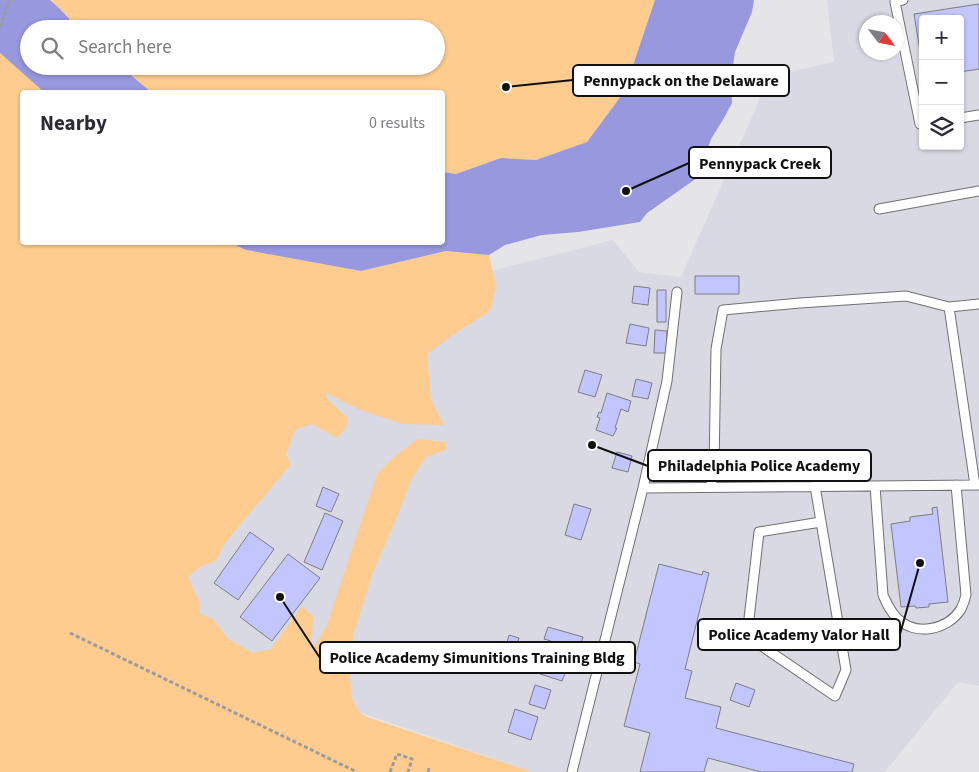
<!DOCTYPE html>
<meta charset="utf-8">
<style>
body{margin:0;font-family:"Source Sans 3",sans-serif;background:#f2f2f3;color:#2b2b33}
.controls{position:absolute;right:15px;top:15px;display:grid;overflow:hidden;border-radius:5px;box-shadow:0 1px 4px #0004}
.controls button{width:45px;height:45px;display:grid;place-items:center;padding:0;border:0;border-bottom:1px solid #e1e1e2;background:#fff;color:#2b2b33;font:25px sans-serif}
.compass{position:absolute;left:859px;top:15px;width:45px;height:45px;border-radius:50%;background:#fff;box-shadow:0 1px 4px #0004;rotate:122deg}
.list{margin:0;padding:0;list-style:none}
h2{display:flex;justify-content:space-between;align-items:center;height:65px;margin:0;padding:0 20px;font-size:21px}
h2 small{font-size:16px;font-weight:400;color:#7c7c81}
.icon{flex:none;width:28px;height:28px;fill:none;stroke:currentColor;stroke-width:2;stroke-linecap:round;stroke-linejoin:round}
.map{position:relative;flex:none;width:979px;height:772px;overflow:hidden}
.search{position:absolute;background:#fff;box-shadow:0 1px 4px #0004;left:20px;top:20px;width:425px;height:55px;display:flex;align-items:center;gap:12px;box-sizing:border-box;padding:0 18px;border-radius:28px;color:#7c7c81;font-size:19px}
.panel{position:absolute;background:#fff;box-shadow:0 1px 4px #0004;left:20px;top:90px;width:425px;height:155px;border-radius:5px}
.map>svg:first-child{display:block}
</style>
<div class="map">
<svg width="979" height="772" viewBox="0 0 979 772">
<rect width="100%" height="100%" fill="#e5e5e8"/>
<path fill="#d8d9e3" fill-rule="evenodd" d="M827,0H979V686L958,682L885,772H532L359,712L34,571L451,281L613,240L639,272L681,277L770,76L834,62ZM923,19H960V146H923ZM866,22H896V52H866Z"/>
<path fill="#fdcc8e" d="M50,0H655L624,92L587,142L536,160L501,158L456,174L443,172L442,92H151L120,66H436V29H79L58,7Z
M0,53L44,92H22V242L231,243L246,250L361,271L446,251L489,255L496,286L490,311L454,334L427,354L431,400L444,425L403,424L360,410L326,393L327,399L348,418L346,428L337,438L312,424L295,430L286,455L291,464L224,544L216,561L201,566L188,577L200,604V614L213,619L228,639L253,653L271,649L302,606L313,617L312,635L310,654L327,625L377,474L395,456L418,439L445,442L446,450L426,457L411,480L394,524L372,575L354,632L349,667L352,698L359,712L367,717L532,772H0Z"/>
<path fill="#9798dd" d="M0,0H50L58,7L79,29H29V66H120L151,92H44L0,53Z
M655,0H754L752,12L735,52L731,79L732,103L724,118L711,139L697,178L647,213L640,222L578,232L542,235L505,245L489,255L446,251L361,271L246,250L231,243L442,242L443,172L456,174L501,158L536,160L587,142L624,92Z"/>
<path fill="#c3c5fe" stroke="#7d7e80" d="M979,4V69L960,72V19H923V70L914,14Z
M695,276H739V294H695Z
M634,286L650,288L648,305L632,303Z
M657,290H666V322H657Z
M630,324L649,328L646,346L626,343Z
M655,330L667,331L666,353H654Z
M585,370L602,375L595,397L578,392Z
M636,379L652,383L648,399L632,396Z
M607,393L631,401L628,412L621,409L615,428H617L613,436L596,430L600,418L597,417L599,412L601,413Z
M617,452L632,456L628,472L612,468Z
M323,487L339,494L331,512L316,506Z
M574,504L591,509L581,540L565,535Z
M937,507L948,602L929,604V607L916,608L915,606L901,607L891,524L910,521V517L933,514L932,508Z
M325,513L343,521L322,570L304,562Z
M250,532L274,549L238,600L214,583Z
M288,554L320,578L272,641L240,617Z
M659,564L702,575L703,571L709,573L685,669L692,671L685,698L721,707L716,728L854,764L852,772H761L708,758L704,772H640L650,733L624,726L640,664L634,662Z
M548,627L583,637L572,673L566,671L562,681L534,672L538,660L545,662L551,641L544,639Z
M509,635L519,638L515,653L505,650Z
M736,683L755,690L749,707L730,700Z
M535,685L551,690L545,709L529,704Z
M515,709L538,717L531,740L508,732Z"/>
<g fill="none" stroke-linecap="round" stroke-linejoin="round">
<defs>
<path id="service" d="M903,0L895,2L920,124L923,123
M960,118L979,115
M879,209L979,191
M975,485L949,307L979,304
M815,486L846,670L835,696L747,636L759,532L821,522
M875,486L883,595C887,604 890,611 897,618C915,637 948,630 961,609C963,605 965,599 966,595L956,485
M711,487L714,468L716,349L723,310L800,303L906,296L949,307
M643,488L979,485
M572,772L643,488L667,381L677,292"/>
</defs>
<use href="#service" stroke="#707073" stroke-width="11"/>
<path stroke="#9c9c9e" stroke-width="3" stroke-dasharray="4 2.5" stroke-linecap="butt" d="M0,27L10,0
M70,633L357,772
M390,772L397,754L412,759L408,772
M428,772L429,768"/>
<use href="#service" stroke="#fff" stroke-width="9"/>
</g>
<path fill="none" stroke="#111112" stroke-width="2" d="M506 87L573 80M626 191L689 163M592 445L648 466M920 563L900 634M280 597L320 658"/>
<g fill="#111112" stroke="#fff" stroke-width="2">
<circle cx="506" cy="87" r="5"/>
<circle cx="626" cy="191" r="5"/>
<circle cx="592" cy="445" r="5"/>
<circle cx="920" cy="563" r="5"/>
<circle cx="280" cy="597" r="5"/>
</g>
<g fill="#fff" stroke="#111112" stroke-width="2">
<rect x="573" y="65" width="216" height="31" rx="5"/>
<rect x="689" y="147" width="142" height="31" rx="5"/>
<rect x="648" y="450" width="223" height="31" rx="5"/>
<rect x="698" y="619" width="202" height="31" rx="5"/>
<rect x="320" y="642" width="315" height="31" rx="5"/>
</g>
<g font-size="16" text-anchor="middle" font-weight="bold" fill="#111112">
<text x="681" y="86">Pennypack on the Delaware</text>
<text x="760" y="169">Pennypack Creek</text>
<text x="759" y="471">Philadelphia Police Academy</text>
<text x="799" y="640">Police Academy Valor Hall</text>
<text x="477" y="663">Police Academy Simunitions Training Bldg</text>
</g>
</svg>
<div class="controls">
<button>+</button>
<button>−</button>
<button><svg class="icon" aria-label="layers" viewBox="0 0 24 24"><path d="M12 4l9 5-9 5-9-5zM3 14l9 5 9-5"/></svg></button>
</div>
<svg class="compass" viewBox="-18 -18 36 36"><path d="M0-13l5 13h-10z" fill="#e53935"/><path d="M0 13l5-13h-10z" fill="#7c7c81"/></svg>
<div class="search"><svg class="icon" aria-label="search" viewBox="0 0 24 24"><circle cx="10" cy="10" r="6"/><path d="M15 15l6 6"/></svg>Search here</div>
<section class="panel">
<h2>Nearby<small>0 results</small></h2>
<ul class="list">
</ul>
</section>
</div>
